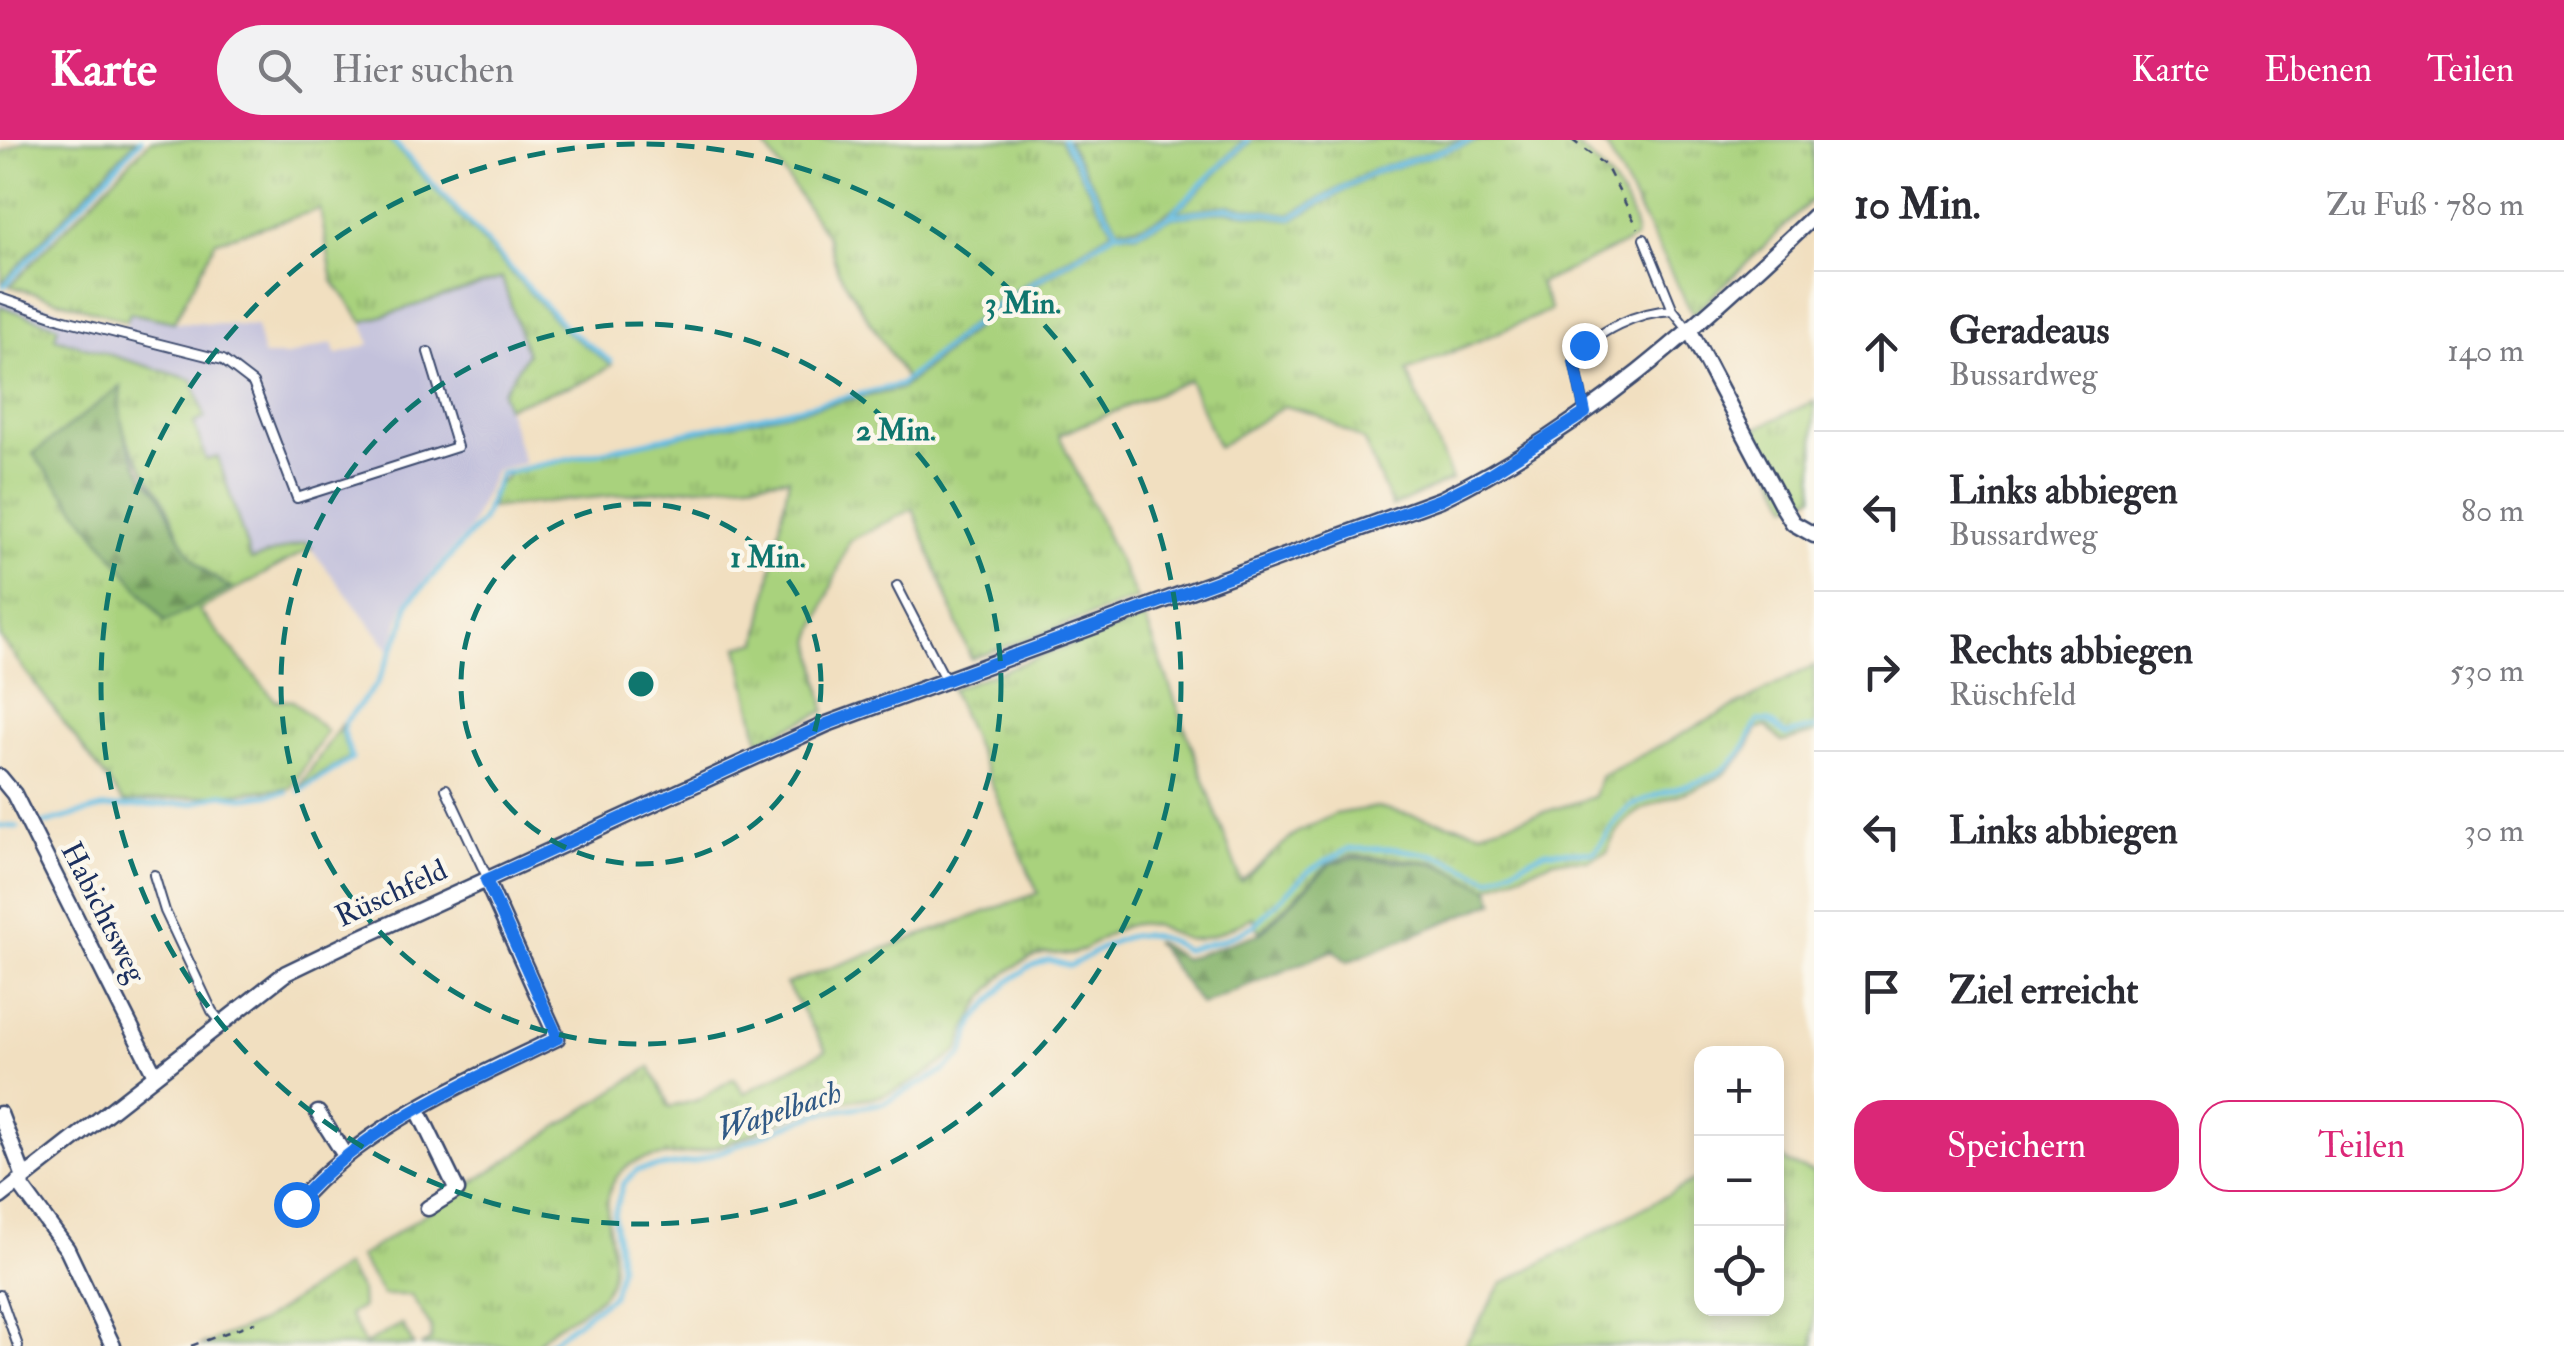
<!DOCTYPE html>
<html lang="de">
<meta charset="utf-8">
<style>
body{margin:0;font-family:"IM FELL Double Pica",serif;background:#f2f2f3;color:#2b2b33}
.controls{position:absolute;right:30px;bottom:30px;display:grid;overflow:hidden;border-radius:20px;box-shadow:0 5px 15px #0003}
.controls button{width:90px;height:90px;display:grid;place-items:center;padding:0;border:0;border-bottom:2px solid #e1e1e2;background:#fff;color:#2b2b33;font:50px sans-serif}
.stop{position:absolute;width:30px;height:30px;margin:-22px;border:8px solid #1a73e8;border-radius:50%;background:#fff}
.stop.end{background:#1a73e8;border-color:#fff;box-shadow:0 2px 10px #0008}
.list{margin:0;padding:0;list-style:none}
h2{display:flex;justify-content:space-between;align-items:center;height:130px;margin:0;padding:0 40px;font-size:42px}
h2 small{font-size:32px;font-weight:400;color:#7c7c81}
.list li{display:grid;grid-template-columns:65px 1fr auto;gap:30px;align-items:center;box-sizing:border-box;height:160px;padding:0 40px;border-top:2px solid #e1e1e2}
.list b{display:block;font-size:38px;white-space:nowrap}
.list p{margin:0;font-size:32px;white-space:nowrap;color:#7c7c81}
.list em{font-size:32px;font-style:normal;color:#7c7c81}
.actions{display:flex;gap:20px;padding:30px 40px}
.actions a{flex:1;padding:22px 0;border:2px solid #db2777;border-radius:30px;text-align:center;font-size:35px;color:#db2777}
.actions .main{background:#db2777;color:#fff}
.icon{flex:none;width:55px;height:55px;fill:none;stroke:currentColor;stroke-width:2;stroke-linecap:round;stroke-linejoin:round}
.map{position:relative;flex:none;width:1814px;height:1206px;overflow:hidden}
header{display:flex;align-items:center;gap:60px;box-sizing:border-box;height:140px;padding:0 50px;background:#db2777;color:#fff}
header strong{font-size:48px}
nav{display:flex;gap:55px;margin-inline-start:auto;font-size:35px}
.search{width:700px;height:90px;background:#f2f2f3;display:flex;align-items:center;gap:25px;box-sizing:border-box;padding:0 35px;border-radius:55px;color:#7c7c81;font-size:38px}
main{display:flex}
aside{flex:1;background:#fff}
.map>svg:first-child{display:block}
</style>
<header>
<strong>Karte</strong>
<div class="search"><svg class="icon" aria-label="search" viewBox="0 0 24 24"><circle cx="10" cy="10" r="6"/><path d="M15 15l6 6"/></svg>Hier suchen</div>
<nav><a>Karte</a><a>Ebenen</a><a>Teilen</a></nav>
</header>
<main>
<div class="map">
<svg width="1814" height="1206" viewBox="0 0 1814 1206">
<defs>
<pattern id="grass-tufts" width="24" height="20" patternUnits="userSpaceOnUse" patternTransform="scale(2.5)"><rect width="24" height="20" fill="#a9d27d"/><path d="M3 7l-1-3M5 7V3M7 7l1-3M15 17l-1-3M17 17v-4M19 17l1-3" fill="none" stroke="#89ab6a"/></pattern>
<pattern id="forest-firs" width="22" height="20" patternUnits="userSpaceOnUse" patternTransform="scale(2.5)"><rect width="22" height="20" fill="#86b46c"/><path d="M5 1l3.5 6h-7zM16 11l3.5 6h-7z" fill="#6d935c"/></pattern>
</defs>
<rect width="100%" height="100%" fill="#fbf7ec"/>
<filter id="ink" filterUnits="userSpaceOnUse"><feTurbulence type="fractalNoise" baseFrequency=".01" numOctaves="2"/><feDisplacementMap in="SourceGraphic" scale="20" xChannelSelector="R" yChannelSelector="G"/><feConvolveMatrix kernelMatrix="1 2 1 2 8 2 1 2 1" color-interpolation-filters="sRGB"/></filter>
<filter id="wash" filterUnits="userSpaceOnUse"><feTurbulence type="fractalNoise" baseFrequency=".0048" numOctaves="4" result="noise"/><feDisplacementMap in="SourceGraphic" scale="40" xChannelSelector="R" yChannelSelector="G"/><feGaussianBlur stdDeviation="2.25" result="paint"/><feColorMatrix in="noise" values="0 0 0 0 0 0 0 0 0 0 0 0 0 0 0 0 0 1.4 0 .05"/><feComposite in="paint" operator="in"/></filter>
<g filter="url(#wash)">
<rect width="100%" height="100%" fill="#f1dfc0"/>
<path fill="#c3c1db" d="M502,138L527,214L502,252L524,323L495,330L469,390L405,462L390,510L306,402L251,420L218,318L206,320L193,282L54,198L58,186L0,166L1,152L124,190L130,173L174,182L256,186L263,216H288L332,203L336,215L370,204L363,182Z"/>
<path fill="url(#grass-tufts)" stroke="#62806e" stroke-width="2.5" fill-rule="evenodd" d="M26,0H136L2,143L0,13Z
M151,0H389L565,191L612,225L588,240L506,267L502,252L527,214L502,138L363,182L333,141L320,69L216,101L174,182L130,173L127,181L10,146Z
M761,0H1060L1113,90L996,162L906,239L838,131L827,96Z
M1067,0H1244C1210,32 1169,91 1118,88Z
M1252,0H1465L1373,30L1291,74L1229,65L1176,72Z
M1481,0H1567C1594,15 1639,66 1635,99L1539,144L1551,170L1407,231L1452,339L1392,367L1364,301L1315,274L1284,266L1218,307L1189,240L1059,295L1137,459L971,519L913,369L849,401L812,498L825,571L759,601L738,507L758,502L789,338L490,368L495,347L513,331L901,249L999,168L1117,93L1136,94L1173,77L1228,71L1293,80L1375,34Z
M1592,0H1814V58L1693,175L1607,8Z
M0,166L58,186L55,198L193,240L205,278L194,283L206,320L218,317L251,420L306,402L311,408L199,470L275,560L293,561L327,591L291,648L124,663L0,497ZM121,248C113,292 140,321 161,356C187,400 175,420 230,448L165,482L34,314Z
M1814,261V356L1789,365L1752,290Z
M1145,478L1241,741L1296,693L1335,674L1377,667L1480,691L1594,657L1600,637L1814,525V593L1782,602L1766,586L1756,590C1725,675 1633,636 1607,712L1588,720H1554L1486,748L1438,722L1350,715L1329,723L1260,792L1253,777C1235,785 1208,802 1187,799C1168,795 1160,782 1136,784C1111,787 1095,807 1072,814C1063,816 1052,811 1042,814C999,826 971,870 959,910C940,926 905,950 880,956C861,960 840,959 820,966C778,980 736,1005 692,1013C665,1019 634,1011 616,1038C594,1071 622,1109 609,1143C596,1174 553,1178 536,1206H420L431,1200V1187L411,1155H383L359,1117L650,927L670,967L698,960L734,938L744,953L826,910L786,844L1038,753L951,549Z
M342,583L340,592L350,617L299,647Z
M1777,1009L1786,1022L1814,1033V1206H1464L1502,1144L1701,1037V1168H1776Z
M345,1126L361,1152L362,1167L349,1175L365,1204L402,1184L414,1206H199L261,1182Z"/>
<path fill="url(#forest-firs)" stroke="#507265" stroke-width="2.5" d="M121,246C116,276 127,308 143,335C149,343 158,350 162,359C181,399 189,427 231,448L165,482L33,314Z
M1352,718L1437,724L1490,749L1495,762L1347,822L1334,810L1201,865L1154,801L1184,819L1261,793L1330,724Z"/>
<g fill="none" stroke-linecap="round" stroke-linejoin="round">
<path stroke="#66bee3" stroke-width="5" d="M392,0L568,190L611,221
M1063,0L1117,91
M1171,74L1248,0
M4,146L141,0
M299,651L352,619L343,592L345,582L377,544L404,484L408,463L482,381L500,334L900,245L997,165L1117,91H1136L1173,75L1229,68L1292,77L1374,32L1473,0
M42,684L102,668L193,663L222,654L245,658L287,652
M0,686L18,687
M545,1206L613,1155L620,1127L614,1075L623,1044L637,1030L694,1022L820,973L884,963L944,931L963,914L974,881L1007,843L1029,827L1049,820L1070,826C1115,802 1137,778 1185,810L1223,800L1253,786L1310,730L1348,709H1397L1439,716L1490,739L1546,711L1594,712C1609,696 1614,676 1634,665C1670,644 1710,649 1739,615C1747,606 1751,592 1758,581H1768L1786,595L1814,588"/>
</g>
</g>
<g filter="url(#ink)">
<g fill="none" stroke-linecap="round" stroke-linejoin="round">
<defs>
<path id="lane" d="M1644,99L1673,170
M0,158L61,179L223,220L253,243L297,358L457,307L428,212
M1585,273L1574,219C1595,191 1639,171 1673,170L1689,190
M897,446L946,541
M446,649L488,739
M154,735L165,771L212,871L222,883
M0,1155L18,1206"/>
<path id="street" d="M1691,193L1783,367L1793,383L1814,395
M0,637L14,654L155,935
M419,972L457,1050L428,1068
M318,973L344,1014
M0,974L24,1037
M18,1042L67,1109L113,1206
M0,1057L286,833L342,806L827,584L1441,359C1585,289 1699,185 1814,76
M296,1064C362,986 467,942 557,898L486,740"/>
</defs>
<use href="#lane" stroke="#3b496d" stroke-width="12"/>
<use href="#street" stroke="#3b496d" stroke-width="19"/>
<path stroke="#3b496d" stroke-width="2.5" stroke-dasharray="8 8" stroke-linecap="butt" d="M1572,0L1606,26L1638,88
M191,1206L255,1182"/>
<use href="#lane" stroke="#fff" stroke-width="8"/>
<use href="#street" stroke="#fff" stroke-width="14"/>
</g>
</g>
<g fill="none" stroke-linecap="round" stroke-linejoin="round" filter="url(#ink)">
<path stroke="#1a73e8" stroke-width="12" d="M296,1064C363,986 467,943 558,898L486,740L827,584L1441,359L1483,338L1585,273L1574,220L1584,205"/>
</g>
<g fill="none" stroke="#0f766e" stroke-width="5" stroke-dasharray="18 12">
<circle cx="641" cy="544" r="180"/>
<circle cx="641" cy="544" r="360"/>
<circle cx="641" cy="544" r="540"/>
</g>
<g text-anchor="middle" stroke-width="9" stroke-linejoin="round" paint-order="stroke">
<g font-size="30" fill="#1b2f5e" stroke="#fbf7ec">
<text transform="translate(391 753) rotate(-25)" y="10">Rüschfeld</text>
<text transform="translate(104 772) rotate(63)" y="10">Habichtsweg</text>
</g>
<g font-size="32" font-style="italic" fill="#325a86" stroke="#fbf7ec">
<text transform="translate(779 970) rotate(-18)" y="11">Wapelbach</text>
</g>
</g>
<circle cx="641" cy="544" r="15" fill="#0f766e" stroke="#fbf7ec" stroke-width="5"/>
<g font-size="30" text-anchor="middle" font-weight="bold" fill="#0f766e" stroke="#fbf7ec" stroke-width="9" stroke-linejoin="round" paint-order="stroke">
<text x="1023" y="173">3 Min.</text>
<text x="896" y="300">2 Min.</text>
<text x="768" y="427">1 Min.</text>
</g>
</svg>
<div class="controls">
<button>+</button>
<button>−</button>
<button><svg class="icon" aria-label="locate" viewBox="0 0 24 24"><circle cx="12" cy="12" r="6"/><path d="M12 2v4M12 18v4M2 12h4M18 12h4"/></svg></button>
</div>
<div class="stop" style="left:296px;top:1064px"></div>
<div class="stop end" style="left:1584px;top:205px"></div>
</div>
<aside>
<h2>10 Min.<small>Zu Fuß · 780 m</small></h2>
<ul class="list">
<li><svg class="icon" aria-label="ahead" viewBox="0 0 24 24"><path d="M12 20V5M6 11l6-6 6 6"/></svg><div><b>Geradeaus</b><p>Bussardweg</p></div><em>140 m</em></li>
<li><svg class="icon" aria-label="left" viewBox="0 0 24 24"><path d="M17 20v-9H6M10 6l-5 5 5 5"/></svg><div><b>Links abbiegen</b><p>Bussardweg</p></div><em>80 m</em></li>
<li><svg class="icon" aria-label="right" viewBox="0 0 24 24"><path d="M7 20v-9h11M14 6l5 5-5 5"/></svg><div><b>Rechts abbiegen</b><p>Rüschfeld</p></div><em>530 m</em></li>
<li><svg class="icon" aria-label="left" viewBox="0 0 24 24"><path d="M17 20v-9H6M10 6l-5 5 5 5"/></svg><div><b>Links abbiegen</b></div><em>30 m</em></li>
<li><svg class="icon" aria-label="arrive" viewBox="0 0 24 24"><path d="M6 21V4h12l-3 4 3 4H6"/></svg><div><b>Ziel erreicht</b></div></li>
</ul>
<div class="actions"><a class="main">Speichern</a><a>Teilen</a></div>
</aside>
</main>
